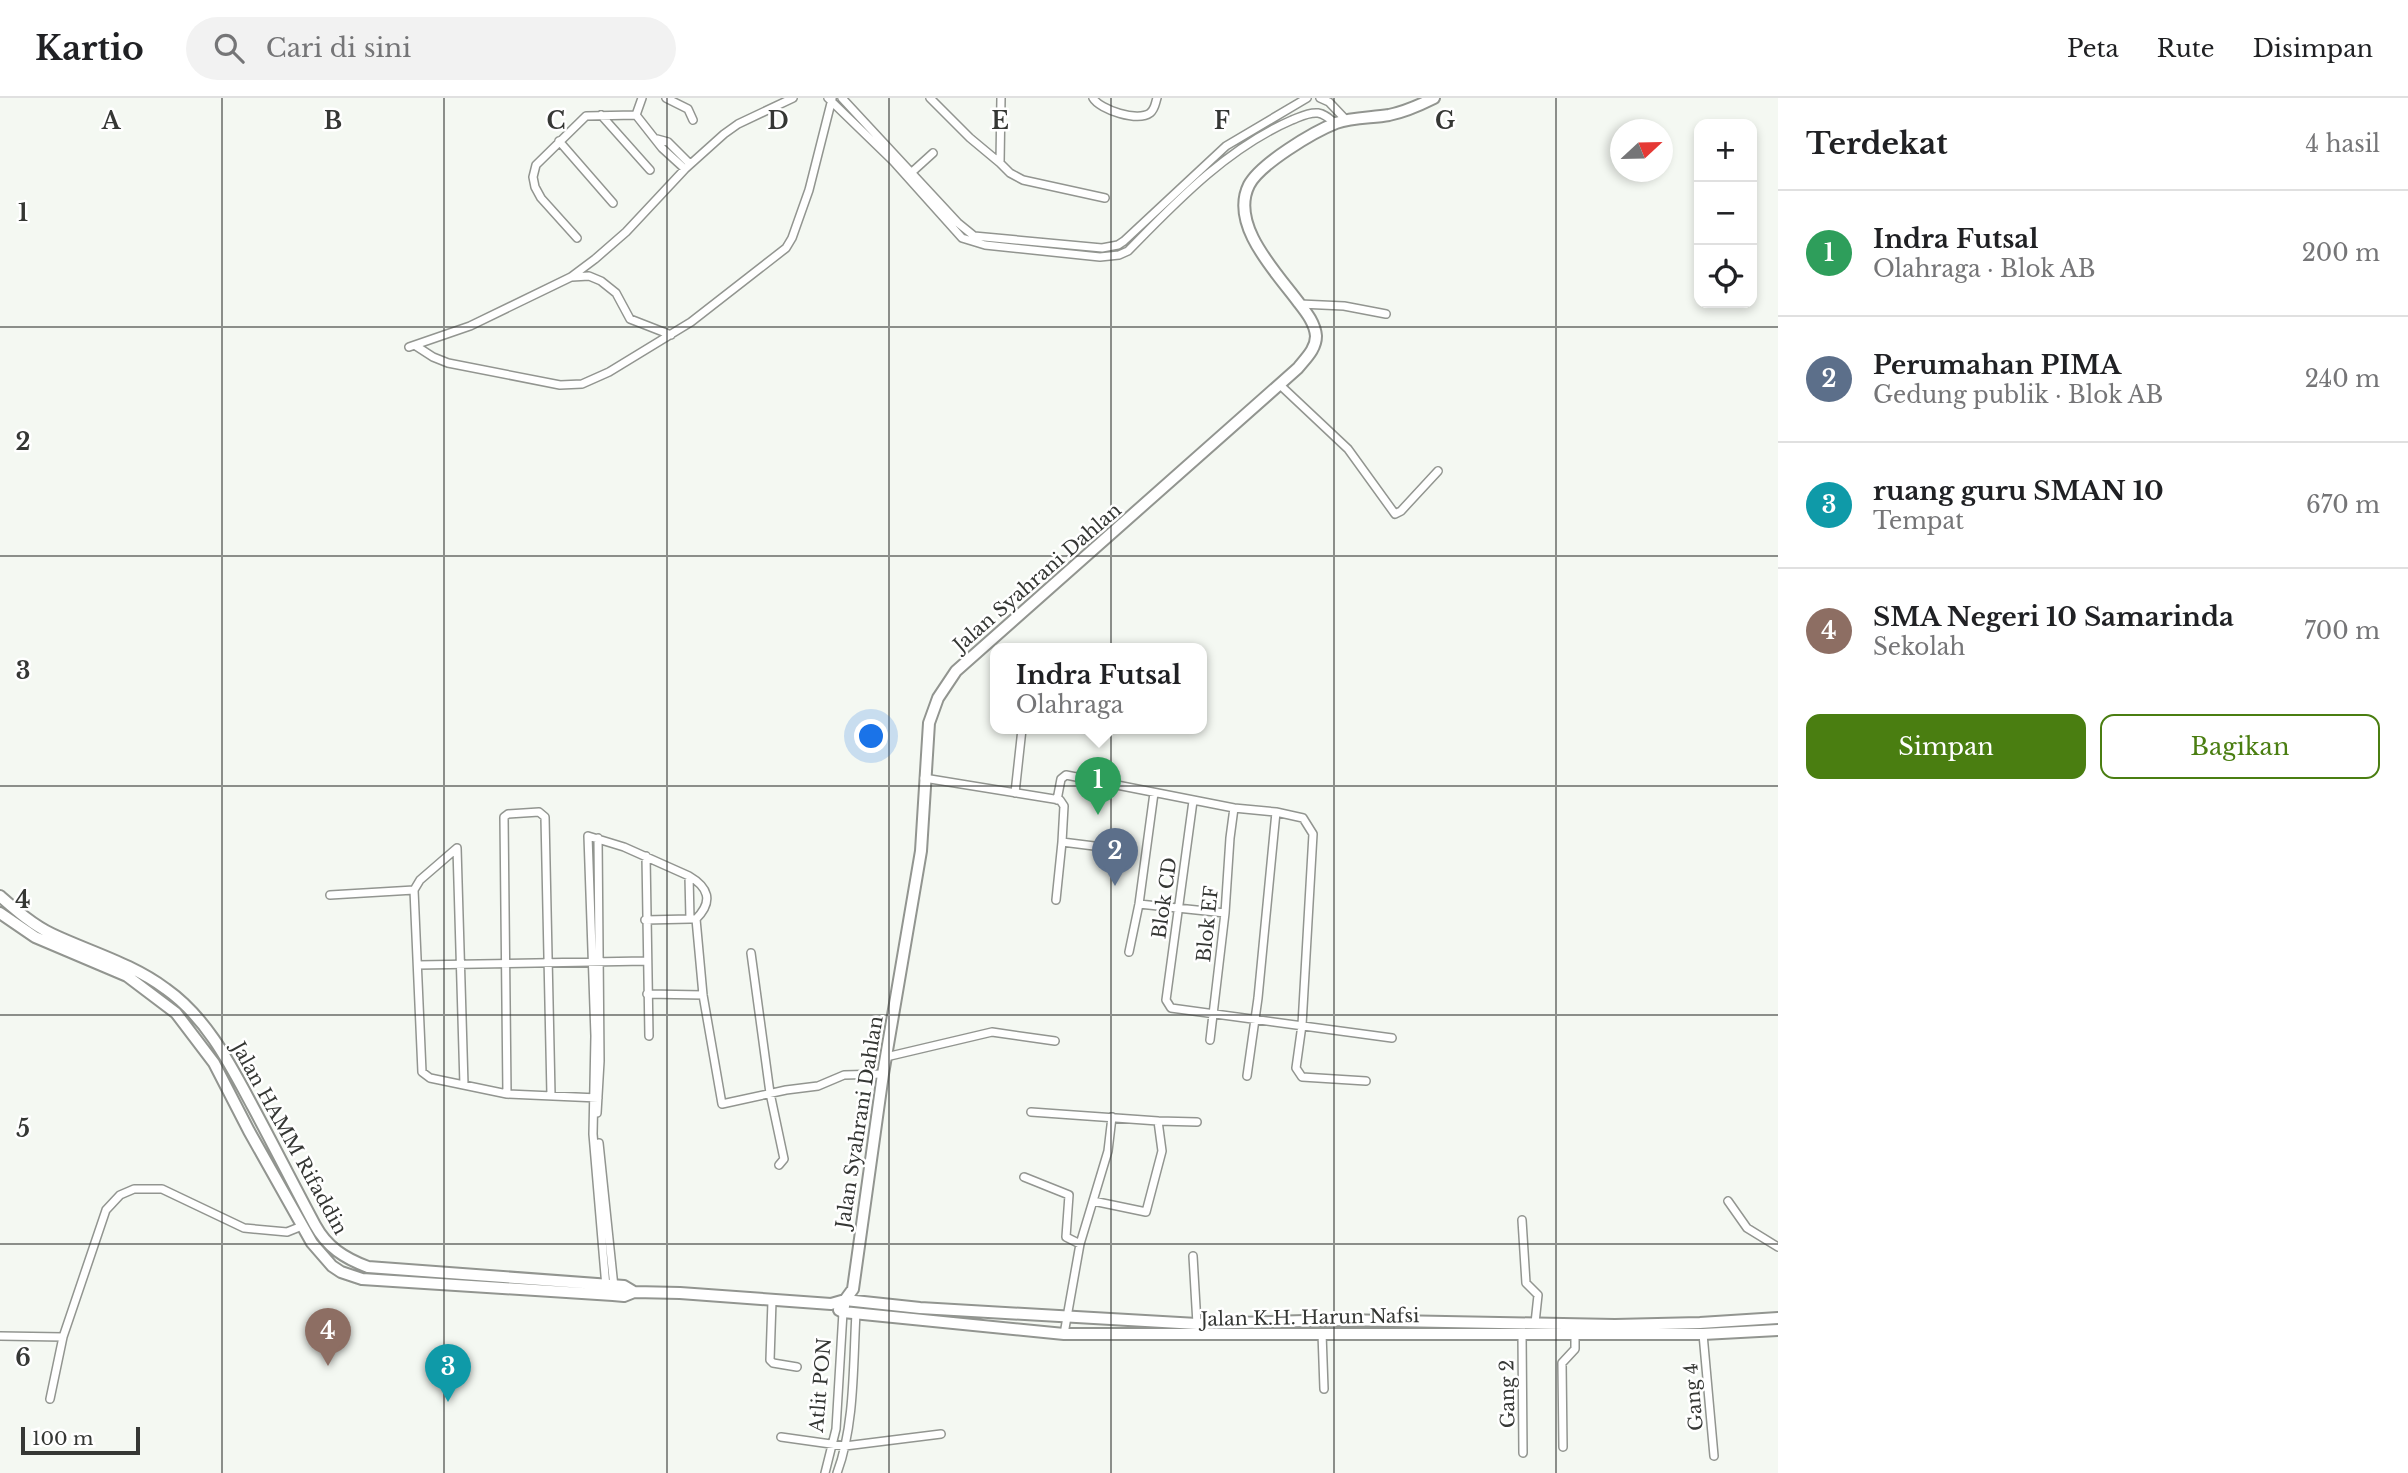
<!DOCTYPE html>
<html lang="id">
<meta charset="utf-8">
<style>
body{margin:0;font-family:"Libre Baskerville",serif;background:#f2f2f2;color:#202124}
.controls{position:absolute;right:21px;top:21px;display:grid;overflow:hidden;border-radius:14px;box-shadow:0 4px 10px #0003}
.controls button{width:63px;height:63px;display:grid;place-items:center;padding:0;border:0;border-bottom:2px solid #e0e0e0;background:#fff;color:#202124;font:35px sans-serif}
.compass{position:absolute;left:1610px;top:21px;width:63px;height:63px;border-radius:50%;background:#fff;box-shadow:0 4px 10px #0003;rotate:68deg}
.scale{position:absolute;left:21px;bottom:18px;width:119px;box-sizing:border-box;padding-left:7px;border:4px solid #353734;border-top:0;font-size:19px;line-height:24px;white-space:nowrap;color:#353734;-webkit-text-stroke:5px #fff;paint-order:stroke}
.you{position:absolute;left:872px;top:639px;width:24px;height:24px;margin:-18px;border:5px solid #fff;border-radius:50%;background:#1a73e8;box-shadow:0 0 0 10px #1a73e833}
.badge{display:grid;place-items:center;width:46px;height:46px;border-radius:50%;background:#4a7e11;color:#fff;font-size:23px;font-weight:700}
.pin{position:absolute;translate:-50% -58px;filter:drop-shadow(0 2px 4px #0008)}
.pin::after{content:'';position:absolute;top:37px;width:24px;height:21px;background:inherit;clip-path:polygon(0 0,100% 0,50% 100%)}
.popup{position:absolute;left:990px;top:545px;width:217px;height:91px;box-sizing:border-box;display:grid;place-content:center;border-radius:14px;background:#fff;filter:drop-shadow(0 2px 5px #0005);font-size:23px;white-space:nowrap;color:#757577}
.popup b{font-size:26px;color:#202124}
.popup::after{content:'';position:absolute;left:50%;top:100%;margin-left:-14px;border:14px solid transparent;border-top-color:#fff}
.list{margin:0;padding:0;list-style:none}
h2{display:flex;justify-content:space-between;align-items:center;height:91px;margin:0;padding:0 28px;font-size:30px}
h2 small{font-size:23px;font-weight:400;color:#757577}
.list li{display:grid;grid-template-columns:46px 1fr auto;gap:21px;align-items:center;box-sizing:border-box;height:126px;padding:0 28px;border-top:2px solid #e0e0e0}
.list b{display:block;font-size:26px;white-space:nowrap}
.list p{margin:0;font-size:23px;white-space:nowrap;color:#757577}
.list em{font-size:23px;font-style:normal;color:#757577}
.actions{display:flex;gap:14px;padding:21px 28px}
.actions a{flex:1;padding:16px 0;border:2px solid #4a7e11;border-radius:14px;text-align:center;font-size:24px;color:#4a7e11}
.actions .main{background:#4a7e11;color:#fff}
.icon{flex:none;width:38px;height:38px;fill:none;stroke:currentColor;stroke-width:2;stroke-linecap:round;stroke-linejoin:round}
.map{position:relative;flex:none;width:1778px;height:1375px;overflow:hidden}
header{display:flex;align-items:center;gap:42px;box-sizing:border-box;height:98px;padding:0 35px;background:#fff;border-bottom:2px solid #e0e0e0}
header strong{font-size:33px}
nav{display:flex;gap:38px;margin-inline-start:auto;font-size:24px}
.search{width:490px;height:63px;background:#f2f2f2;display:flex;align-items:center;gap:18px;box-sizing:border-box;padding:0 24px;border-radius:38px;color:#757577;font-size:26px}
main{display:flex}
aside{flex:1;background:#fff}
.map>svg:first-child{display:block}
</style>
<header>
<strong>Kartio</strong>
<div class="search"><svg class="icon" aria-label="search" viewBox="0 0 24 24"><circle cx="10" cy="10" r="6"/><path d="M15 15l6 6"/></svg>Cari di sini</div>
<nav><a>Peta</a><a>Rute</a><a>Disimpan</a></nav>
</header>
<main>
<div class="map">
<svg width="1778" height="1375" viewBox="0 0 1778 1375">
<rect width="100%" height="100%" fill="#f4f8f2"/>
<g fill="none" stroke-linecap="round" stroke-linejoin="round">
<defs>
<path id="street" d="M666,0L688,11L693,22
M828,0L893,63L962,140L985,147L1100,159L1119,157L1128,153C1176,104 1227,50 1292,22C1300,19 1308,14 1318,15C1325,16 1330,21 1336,26
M842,0L958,125L974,138L1102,150L1118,147L1124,143L1226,48L1307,0
M930,0L970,40L1000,65
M1001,0L1000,65L1010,75L1023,82L1105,100
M1093,0C1100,12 1138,24 1150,15C1155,11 1155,6 1157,0
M1320,0L1329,4L1347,23
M601,17L650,72
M636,17L642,0
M657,41L668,44L690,66
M559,43L613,105
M912,74L933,55
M577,140L541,100L535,89L533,79L536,67L586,18L636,17L662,50L685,71
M572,179L589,178L601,183L616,195L630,221L671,237
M1300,206L1344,208L1386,216
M416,248L433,259L448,265L560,287L582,286L609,274L691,224L786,150L792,140L809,92L832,1
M409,249L470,228L571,179L595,161L626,134L685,71L724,36L738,26L793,0
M1280,287L1348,351L1395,416L1401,413L1438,373
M924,680L1060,702L1064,708L1062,744L1102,749
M1015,695L1022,631
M1057,702L1061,681L1066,677L1234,710L1230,740L1225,815L1210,942
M1193,703L1166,902L1171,910L1392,940
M1234,710L1276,714L1258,900L1247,978
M1276,714L1303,720L1313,736L1302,927L1296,970L1302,979L1366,983
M646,758L649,938
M689,778C708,789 714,803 696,821
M330,797L414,792
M1056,802L1062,744
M1139,806L1225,815
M645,822L690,821
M1129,854L1139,806L1154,695
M751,855L770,995L784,1061L779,1067
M418,867L646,863
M647,896L703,897
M886,959L992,934L1055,943
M464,987L457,750L420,782L414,792L422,974L430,980L507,996L598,1000
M507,996L504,719L508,716L539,714L545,719L551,997
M1031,1014L1158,1023L1162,1053L1146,1114L1093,1103
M597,1015L600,963L598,740
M1158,1023L1197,1024
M599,1045L614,1189
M1024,1079L1069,1097L1066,1139L1080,1146
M1728,1103L1747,1130L1778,1149
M1522,1122L1526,1185L1538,1197L1535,1225
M1193,1158L1197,1226
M606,1189L593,1036L595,938L588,738L624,749L689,778L690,821H696L703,897L722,1006L786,992L818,988L844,977L883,976
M772,1203L770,1262L773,1265L797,1269
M1322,1235L1324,1291
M1064,1236L1080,1146L1108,1053L1112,1019
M1522,1236L1523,1355
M1703,1236L1714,1358
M0,1238L63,1239L106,1112L120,1097L134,1091H162L244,1130L287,1134L302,1128
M50,1301L63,1239
M781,1339L845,1348L941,1336
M1563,1349L1562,1265L1575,1251V1236
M825,1375L836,1331L843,1214
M837,1375C855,1327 853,1266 856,1215"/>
<path id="secondary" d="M0,798C16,812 33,827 52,836C90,854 131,865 166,891C207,920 230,966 253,1009C274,1048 294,1088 315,1127C327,1149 344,1160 368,1169L624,1188L634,1194
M0,815L35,839L127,878L176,915L214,965L249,1033L312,1145L332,1168L341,1174L362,1181L613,1197L624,1198L634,1194L680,1195L831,1206L845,1202L920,1210L1197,1226L1339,1222L1615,1227L1700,1225L1778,1220
M839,1212L843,1214L1064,1236H1703L1778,1232
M843,1214L845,1202L853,1191L883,976L921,753L929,625L938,600L956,573L1298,270C1306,260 1316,251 1316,238C1315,225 1306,214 1299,205C1277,175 1229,127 1249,87C1260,66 1313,34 1336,25C1353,19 1372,20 1389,17C1404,14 1420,7 1434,0"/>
</defs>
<use href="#street" stroke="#929590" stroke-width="10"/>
<use href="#secondary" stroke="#929590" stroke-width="14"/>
<use href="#street" stroke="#fff" stroke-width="7"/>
<use href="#secondary" stroke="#fff" stroke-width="10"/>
</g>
<path fill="none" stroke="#353734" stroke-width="2" stroke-opacity="0.55" d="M222,0V1375M444,0V1375M667,0V1375M889,0V1375M1111,0V1375M1334,0V1375M1556,0V1375M0,229H1778M0,458H1778M0,688H1778M0,917H1778M0,1146H1778"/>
<g text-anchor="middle" stroke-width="5" stroke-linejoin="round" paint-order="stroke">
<g font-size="19" fill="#353734" stroke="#fff">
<text transform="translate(1037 479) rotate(-41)" y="7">Jalan Syahrani Dahlan</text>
<text transform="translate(1164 800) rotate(-82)" y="7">Blok CD</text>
<text transform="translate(1207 826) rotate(-84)" y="7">Blok EF</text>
<text transform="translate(859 1024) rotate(-81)" y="7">Jalan Syahrani Dahlan</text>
<text transform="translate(290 1040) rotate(61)" y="7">Jalan HAMM Rifaddin</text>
<text transform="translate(1310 1219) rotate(-1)" y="7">Jalan K.H. Harun Nafsi</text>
<text transform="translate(820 1287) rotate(-85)" y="7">Atlit PON</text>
<text transform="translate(1507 1296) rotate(-91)" y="7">Gang 2</text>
<text transform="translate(1693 1299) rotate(-95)" y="7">Gang 4</text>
</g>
</g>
<g font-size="23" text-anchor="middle" font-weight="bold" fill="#353734" stroke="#fff" stroke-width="5" stroke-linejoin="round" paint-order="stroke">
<text x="111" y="31">A</text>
<text x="333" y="31">B</text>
<text x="556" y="31">C</text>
<text x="778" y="31">D</text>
<text x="1000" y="31">E</text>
<text x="1222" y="31">F</text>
<text x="1445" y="31">G</text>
<text x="23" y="123">1</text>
<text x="23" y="352">2</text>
<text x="23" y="581">3</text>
<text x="23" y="810">4</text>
<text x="23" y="1039">5</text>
<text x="23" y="1268">6</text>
</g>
</svg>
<div class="controls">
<button>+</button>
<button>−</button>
<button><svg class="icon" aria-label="locate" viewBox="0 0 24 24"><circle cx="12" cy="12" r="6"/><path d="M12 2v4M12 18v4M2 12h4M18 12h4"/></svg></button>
</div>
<svg class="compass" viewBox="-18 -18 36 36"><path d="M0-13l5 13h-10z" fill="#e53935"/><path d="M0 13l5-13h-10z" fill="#757577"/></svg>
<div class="scale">100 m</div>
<div class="you"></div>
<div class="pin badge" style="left:1098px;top:717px;background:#2e9e5b">1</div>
<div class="popup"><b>Indra Futsal</b>Olahraga</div>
<div class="pin badge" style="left:1115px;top:788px;background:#5c6f8a">2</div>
<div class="pin badge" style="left:448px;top:1304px;background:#0f9aa8">3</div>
<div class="pin badge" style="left:328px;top:1268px;background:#8d6e63">4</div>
</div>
<aside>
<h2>Terdekat<small>4 hasil</small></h2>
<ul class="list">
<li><span class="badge" style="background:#2e9e5b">1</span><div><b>Indra Futsal</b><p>Olahraga · Blok AB</p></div><em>200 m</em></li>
<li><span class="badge" style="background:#5c6f8a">2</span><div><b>Perumahan PIMA</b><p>Gedung publik · Blok AB</p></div><em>240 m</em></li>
<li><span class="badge" style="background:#0f9aa8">3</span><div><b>ruang guru SMAN 10</b><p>Tempat</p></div><em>670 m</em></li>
<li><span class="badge" style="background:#8d6e63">4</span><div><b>SMA Negeri 10 Samarinda</b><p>Sekolah</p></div><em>700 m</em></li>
</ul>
<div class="actions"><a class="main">Simpan</a><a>Bagikan</a></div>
</aside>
</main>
